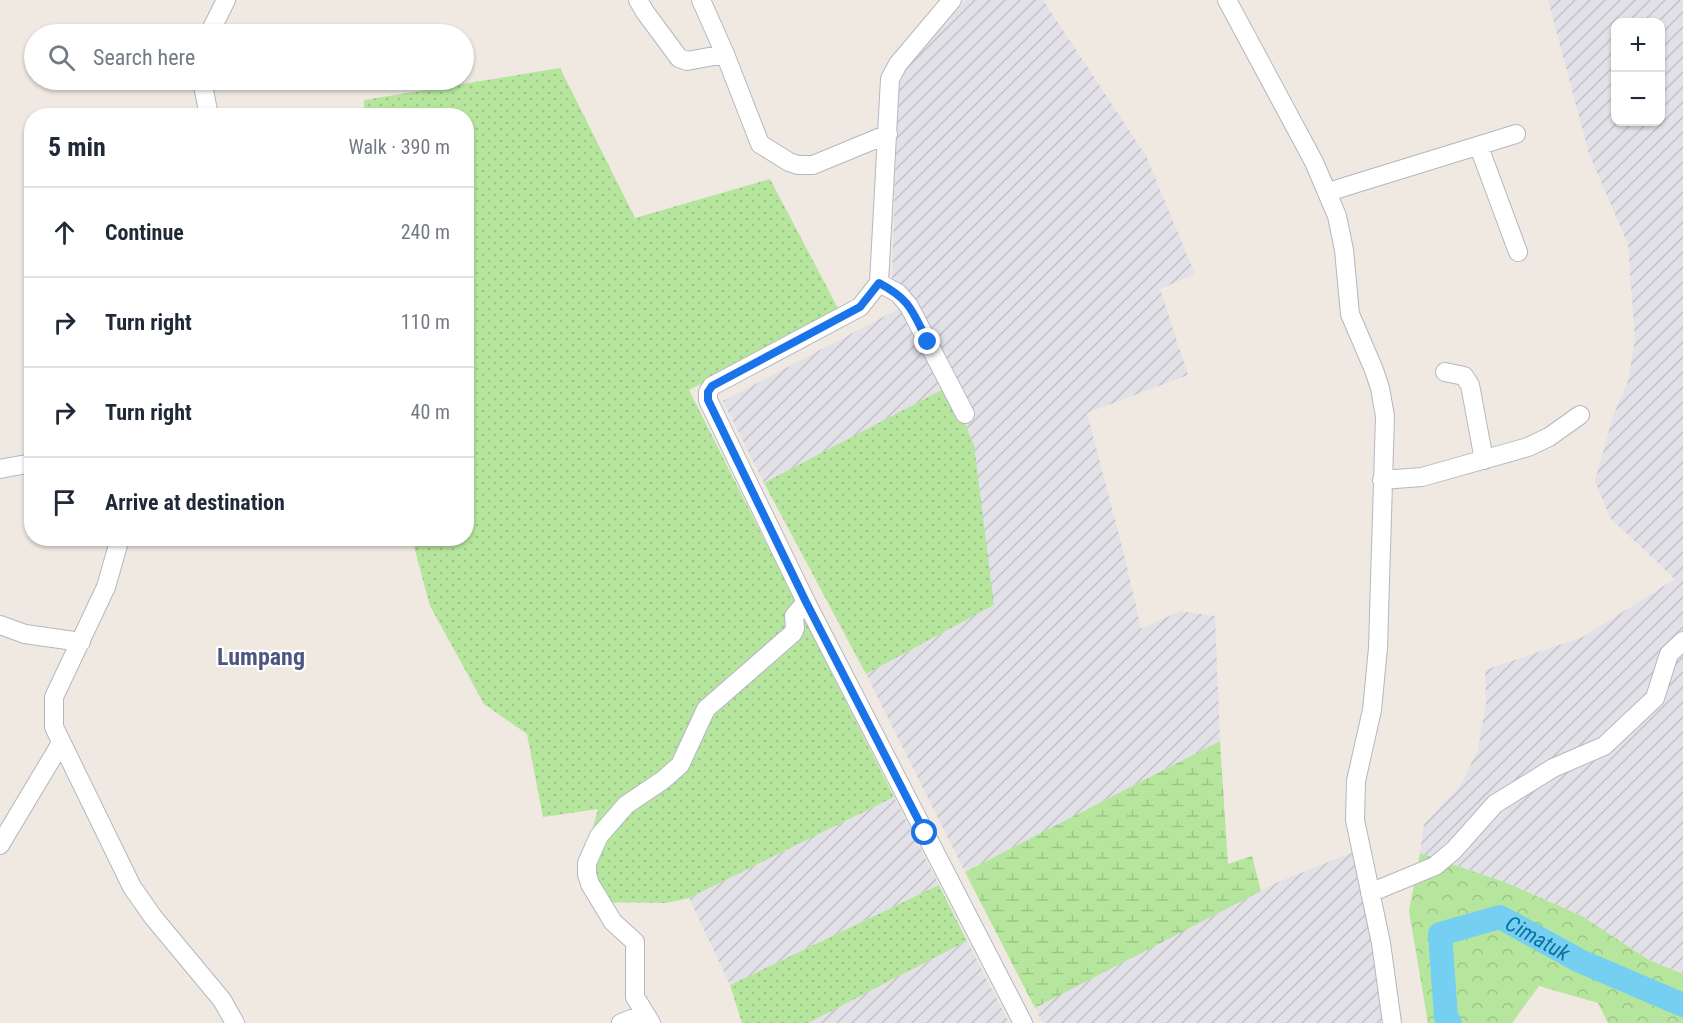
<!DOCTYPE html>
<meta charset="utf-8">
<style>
body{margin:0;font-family:"Roboto Condensed",sans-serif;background:#f2f2f3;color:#1f2937}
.controls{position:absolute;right:18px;top:18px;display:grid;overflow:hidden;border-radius:12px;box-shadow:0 2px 4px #0004}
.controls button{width:54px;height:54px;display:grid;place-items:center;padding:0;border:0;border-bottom:2px solid #e0e1e3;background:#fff;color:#1f2937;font:30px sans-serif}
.stop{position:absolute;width:18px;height:18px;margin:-14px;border:4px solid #1a73e8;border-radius:50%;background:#fff}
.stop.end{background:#1a73e8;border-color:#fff;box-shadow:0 2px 6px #0008}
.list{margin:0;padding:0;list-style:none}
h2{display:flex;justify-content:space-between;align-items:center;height:78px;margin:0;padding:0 24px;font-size:26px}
h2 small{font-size:20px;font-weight:400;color:#747a83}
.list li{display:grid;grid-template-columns:39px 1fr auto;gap:18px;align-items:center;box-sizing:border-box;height:90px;padding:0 24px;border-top:2px solid #e0e1e3}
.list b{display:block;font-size:22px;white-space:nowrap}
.list em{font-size:20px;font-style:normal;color:#747a83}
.icon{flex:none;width:33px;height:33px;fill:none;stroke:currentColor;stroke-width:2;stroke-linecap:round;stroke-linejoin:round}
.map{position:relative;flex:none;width:1683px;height:1023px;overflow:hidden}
.search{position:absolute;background:#fff;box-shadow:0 2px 4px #0004;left:24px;top:24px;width:450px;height:66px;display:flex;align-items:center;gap:15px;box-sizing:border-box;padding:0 21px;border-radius:33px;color:#747a83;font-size:22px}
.panel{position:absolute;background:#fff;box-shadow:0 2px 4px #0004;left:24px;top:108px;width:450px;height:438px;border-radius:24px}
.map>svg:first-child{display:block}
</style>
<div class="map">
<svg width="1683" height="1023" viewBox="0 0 1683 1023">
<defs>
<pattern id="industrial-furrows" width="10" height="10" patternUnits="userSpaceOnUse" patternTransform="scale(1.5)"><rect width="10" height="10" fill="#e3e1e8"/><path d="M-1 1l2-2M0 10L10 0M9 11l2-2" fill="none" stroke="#c3c1c7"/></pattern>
<pattern id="grass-dots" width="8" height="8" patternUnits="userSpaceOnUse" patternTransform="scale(1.5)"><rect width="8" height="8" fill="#b6e59e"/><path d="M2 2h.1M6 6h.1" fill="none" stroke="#9dc588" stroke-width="1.8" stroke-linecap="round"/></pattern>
<pattern id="forest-crowns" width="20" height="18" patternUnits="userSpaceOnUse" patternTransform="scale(1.5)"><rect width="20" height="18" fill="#b6e59e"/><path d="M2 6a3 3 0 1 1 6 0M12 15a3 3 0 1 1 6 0" fill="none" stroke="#9dc588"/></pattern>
<pattern id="wetland-marsh" width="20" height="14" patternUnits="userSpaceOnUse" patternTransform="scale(1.5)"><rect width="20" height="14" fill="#b6e59e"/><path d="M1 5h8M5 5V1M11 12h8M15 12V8" fill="none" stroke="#9dc588"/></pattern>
</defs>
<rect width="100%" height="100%" fill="#efe9e1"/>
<path fill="url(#industrial-furrows)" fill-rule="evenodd" d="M966,0H1043L1146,156L1195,274L1160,289L1188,375L1087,413L1126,562L1141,629L1180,611L1215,616L1220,741L965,872L866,674L994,605L948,387L764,483L723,401L904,306L892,278L898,75Z
M1548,0H1683V974L1649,960L1582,916L1507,883L1420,853L1424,824L1460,786L1478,750L1486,703L1485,670L1583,637L1675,579L1610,518L1595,481L1613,416L1628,381L1635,339L1628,244L1589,154ZM1616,22H1660V122H1616Z
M894,797L939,885L730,985L689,898Z
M1361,849L1388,1023H1043L1035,1008L1278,882Z
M967,941L1009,1023H808Z"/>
<path fill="url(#grass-dots)" d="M560,68L635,218L770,179L840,312L689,390L894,797L689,898L666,903L598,902L587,849L598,809L543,817L527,734L484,704L430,606L412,539L466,538V116L364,115V100Z
M949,386L974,445L994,605L866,674L764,483Z
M939,885L967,941L808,1023H742L730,985Z"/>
<path fill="url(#forest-crowns)" d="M1420,853L1507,883L1582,916L1649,960L1683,974V1023H1608L1598,1003L1539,986L1512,1023H1428L1409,911Z"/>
<path fill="url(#wetland-marsh)" d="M1220,741L1228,864L1252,856L1261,891L1035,1008L965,872Z"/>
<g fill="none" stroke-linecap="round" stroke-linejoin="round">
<path stroke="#75cff0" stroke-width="24" id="s1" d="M1450,1023L1446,1017L1440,934L1500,917L1580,961L1683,1005"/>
<defs>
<path id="minor" d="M638,0L645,12L679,58L687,61L725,54
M701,0L725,54L760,144L789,162L798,165H813L888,134
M952,0L898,64L890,79L879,283L860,307L712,386L708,392V400L806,602L1023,1023
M1227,0L1314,162L1337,216L1344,250L1350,314L1374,370L1380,388L1385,416L1378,648L1372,710L1356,781L1355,820L1381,943L1392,1023
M209,34L226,0
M202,80L209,116
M1479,147L1518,252
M1328,192L1516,134
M879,283L898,293L909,306L965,414
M1445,372L1464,376L1470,385L1484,460
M0,469L32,463
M1382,480L1422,477L1528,447L1549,437L1580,415
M120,538L106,587L54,697V727L132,887L153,917L222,1000L235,1023
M0,625L25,634L81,642
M0,845L61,743
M1370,893L1435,866L1454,850L1495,804L1553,768L1604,746L1655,698L1669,654L1683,641
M621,1023L645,1014
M651,1023L635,997V942L613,922L590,884L587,874V863L599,836L626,805L663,780L680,765L706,709L793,633L795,628L794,616L806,602"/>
</defs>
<use href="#minor" stroke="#b4b7c1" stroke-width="20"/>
<use href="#minor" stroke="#fff" stroke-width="18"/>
</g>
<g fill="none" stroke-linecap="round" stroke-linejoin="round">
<path stroke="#1a73e8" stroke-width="8" d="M925,833L806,602L708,400V392L712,386L860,307L879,283C911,300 912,311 928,342"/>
</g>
<g text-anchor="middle" stroke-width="4.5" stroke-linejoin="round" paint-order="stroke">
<g font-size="22" font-style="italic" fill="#0d6fa3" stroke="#fff">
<text dy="8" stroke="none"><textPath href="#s1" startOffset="196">Cimatuk</textPath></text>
</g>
<g font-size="24" font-weight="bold" fill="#4d5680" stroke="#fff">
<text x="261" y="665">Lumpang</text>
</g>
</g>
</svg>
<div class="controls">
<button>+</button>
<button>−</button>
</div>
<div class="stop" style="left:925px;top:833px"></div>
<div class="stop end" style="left:928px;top:342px"></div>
<div class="search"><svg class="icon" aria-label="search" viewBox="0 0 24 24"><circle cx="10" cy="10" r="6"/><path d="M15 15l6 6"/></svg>Search here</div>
<section class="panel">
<h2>5 min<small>Walk · 390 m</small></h2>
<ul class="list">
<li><svg class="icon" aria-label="ahead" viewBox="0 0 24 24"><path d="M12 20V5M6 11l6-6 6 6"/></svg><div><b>Continue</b></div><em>240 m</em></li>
<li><svg class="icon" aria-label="right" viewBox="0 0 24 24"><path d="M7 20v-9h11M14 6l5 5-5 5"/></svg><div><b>Turn right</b></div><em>110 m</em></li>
<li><svg class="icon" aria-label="right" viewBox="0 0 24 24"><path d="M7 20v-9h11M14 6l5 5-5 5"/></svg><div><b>Turn right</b></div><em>40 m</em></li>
<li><svg class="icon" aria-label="arrive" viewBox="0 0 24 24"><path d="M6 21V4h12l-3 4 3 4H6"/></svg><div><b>Arrive at destination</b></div></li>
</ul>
</section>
</div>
